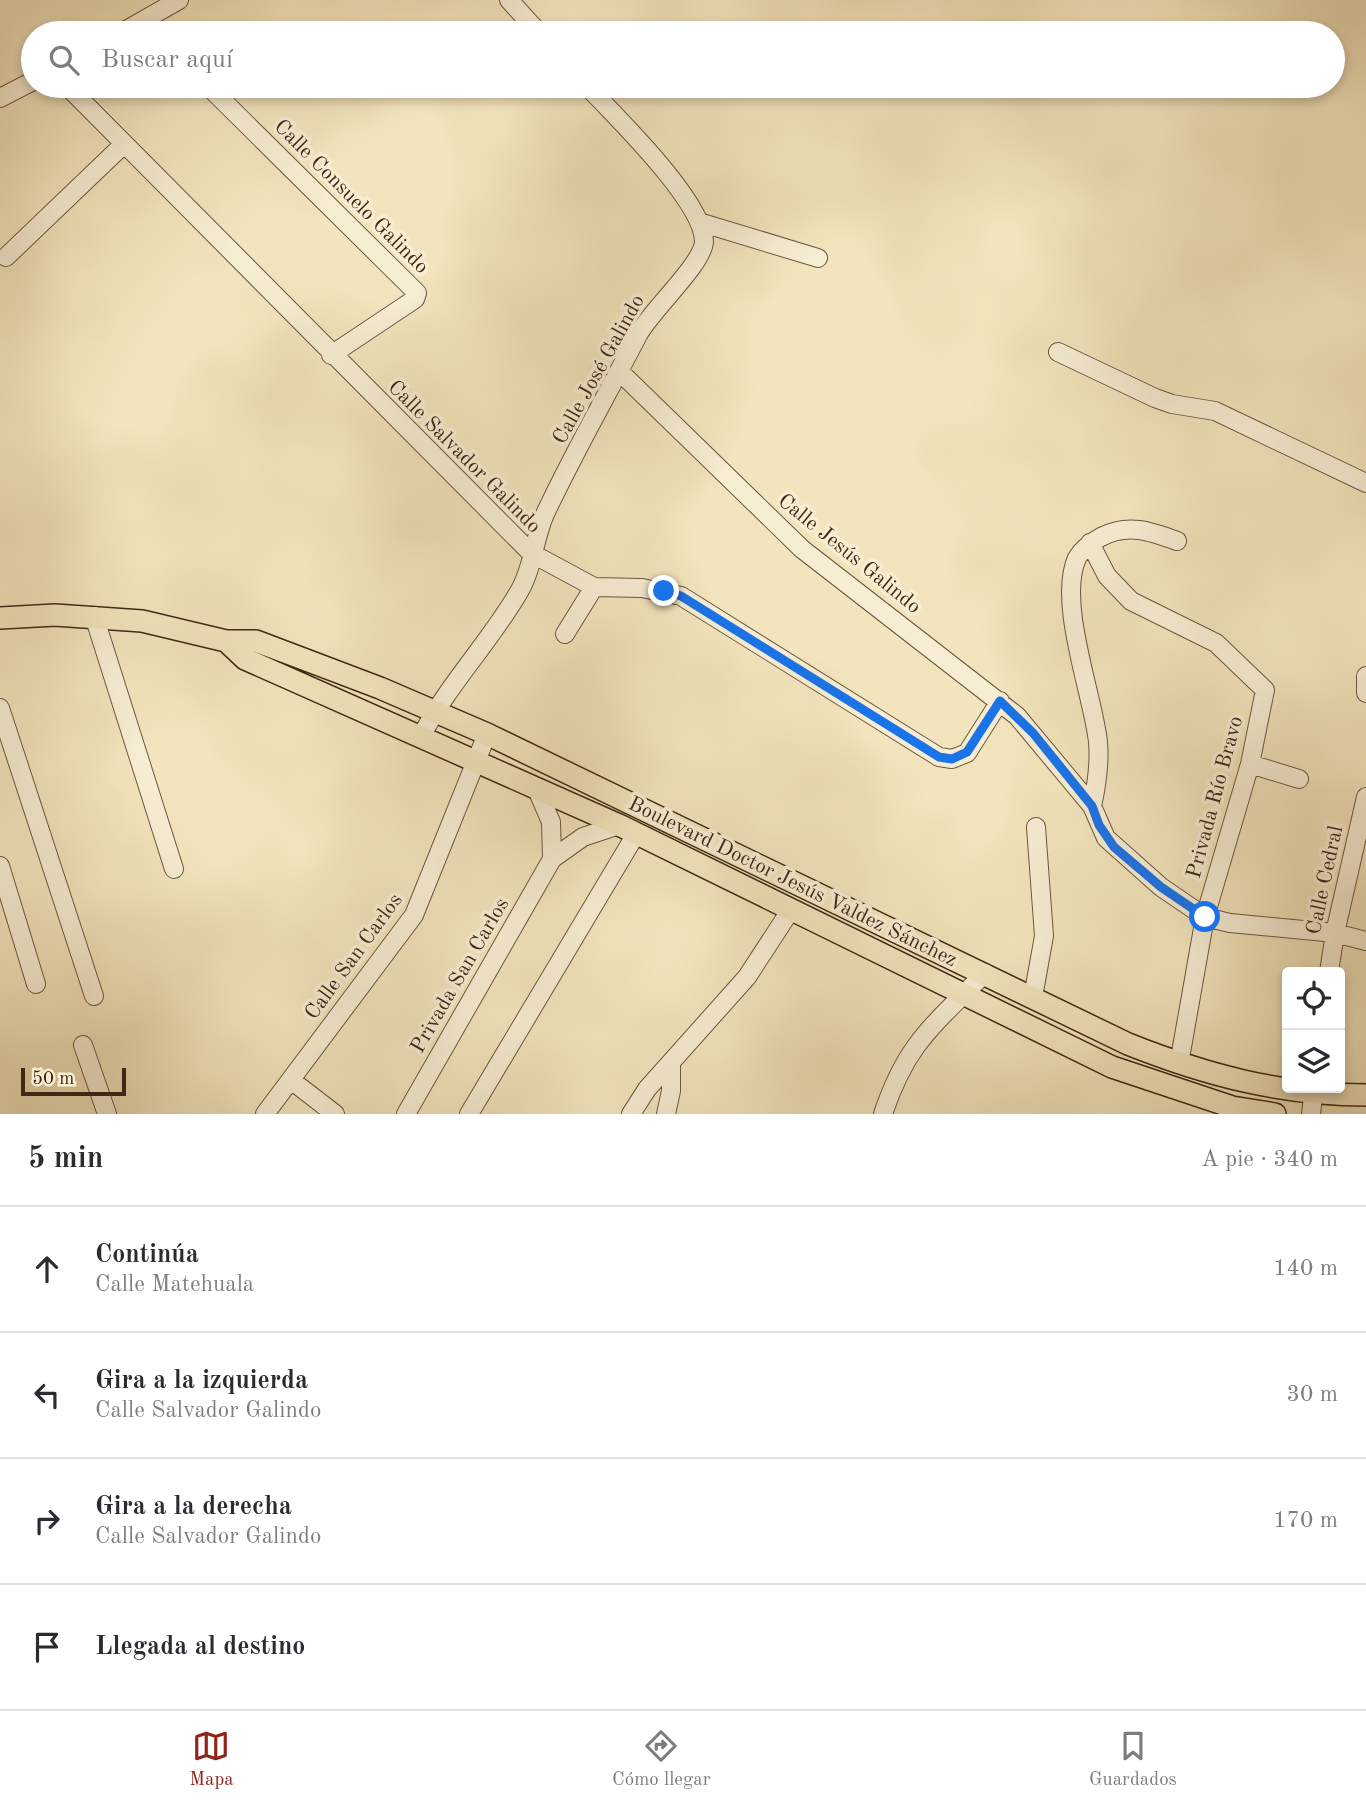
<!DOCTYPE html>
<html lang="es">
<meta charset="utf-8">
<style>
body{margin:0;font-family:"Old Standard TT",serif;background:#f2f2f3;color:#2b2b33}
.controls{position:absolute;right:21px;bottom:21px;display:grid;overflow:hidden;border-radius:7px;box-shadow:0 4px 10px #0003}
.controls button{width:63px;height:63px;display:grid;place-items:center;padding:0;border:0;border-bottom:2px solid #e1e1e2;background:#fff;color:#2b2b33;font:35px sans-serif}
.scale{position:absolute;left:21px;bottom:18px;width:105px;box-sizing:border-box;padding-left:7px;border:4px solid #402815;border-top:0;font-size:19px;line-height:24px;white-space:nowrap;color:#402815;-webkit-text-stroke:5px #f7edd3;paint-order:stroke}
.stop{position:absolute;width:21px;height:21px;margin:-16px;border:5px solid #1a73e8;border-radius:50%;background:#fff}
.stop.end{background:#1a73e8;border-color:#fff;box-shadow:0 2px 7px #0008}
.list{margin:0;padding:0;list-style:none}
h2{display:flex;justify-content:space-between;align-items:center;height:91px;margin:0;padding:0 28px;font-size:30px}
h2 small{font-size:23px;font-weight:400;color:#7c7c81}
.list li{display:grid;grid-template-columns:46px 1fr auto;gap:21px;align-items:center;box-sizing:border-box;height:126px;padding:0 28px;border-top:2px solid #e1e1e2}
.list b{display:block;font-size:26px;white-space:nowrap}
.list p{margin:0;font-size:23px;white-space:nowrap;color:#7c7c81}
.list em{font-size:23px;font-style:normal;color:#7c7c81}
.icon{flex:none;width:38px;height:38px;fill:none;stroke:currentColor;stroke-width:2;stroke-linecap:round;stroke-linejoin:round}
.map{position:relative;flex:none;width:1366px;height:1114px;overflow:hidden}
.search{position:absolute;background:#fff;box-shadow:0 4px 10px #0003;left:21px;right:21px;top:21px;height:77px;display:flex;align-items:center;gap:18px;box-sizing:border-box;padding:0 24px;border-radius:38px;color:#7c7c81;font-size:26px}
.sheet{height:595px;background:#fff}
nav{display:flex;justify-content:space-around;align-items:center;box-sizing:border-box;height:98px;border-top:2px solid #e1e1e2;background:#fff;font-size:19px;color:#7c7c81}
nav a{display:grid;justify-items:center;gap:4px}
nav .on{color:#8f2418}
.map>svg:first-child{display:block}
</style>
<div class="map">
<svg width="1366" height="1114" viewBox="0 0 1366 1114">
<rect width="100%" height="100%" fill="#f2e4bc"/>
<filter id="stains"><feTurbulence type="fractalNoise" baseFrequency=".00286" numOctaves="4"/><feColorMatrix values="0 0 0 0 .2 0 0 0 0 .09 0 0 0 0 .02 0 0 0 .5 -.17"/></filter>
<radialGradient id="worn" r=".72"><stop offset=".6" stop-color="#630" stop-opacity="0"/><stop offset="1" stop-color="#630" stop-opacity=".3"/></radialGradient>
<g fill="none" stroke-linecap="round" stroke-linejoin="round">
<defs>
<path id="minor" d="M509,0L539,33
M121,33L179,0
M67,86L531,553L594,587L642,588L681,596L939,757L952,759L967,753L1000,701
M208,86L417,293L415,299L331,355
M0,98L33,81
M699,222L818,258
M6,257L124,144
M1058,352L1155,398L1172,404L1215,411L1366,483
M620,372L802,549L1017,716L1092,806L1106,838L1161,887L1205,917L1230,923L1335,933L1366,941
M1090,543L1107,576L1131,601L1216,643L1265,690L1250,764L1205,917L1179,1064
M94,616L174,869
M565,634L594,587
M1366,676V693
M0,708L94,996
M422,735C449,683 491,641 520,590C533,567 534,539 545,514C573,454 607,395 638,335C652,309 704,263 704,241C703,201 616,117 587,86
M1250,764L1299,779
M536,787L551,822L552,859
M1092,806C1097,784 1100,765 1098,742C1093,695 1057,602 1077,558C1082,549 1092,542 1101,537C1128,523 1150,531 1177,541
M0,866L36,984
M1329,972L1335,933L1366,797
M1033,997L1044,936L1036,827
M83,1045L107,1114
M291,1080L335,1114
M265,1114L414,915L487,734
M406,1114L552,859L583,837L619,825
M469,1114L636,834
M631,1114L647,1089L747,977L790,911
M666,1114L671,1091V1062
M883,1114C907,1042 934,1025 985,973
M1311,1114L1314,1088"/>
<path id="major" d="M0,618L55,615L142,621L226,641H256L380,688L487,734L1128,1044C1206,1075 1281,1095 1366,1095
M226,641L245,659L619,825L1112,1067L1232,1107L1275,1114"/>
</defs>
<use href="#minor" stroke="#6c573f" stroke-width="20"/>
<use href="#major" stroke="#402815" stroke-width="24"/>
<use href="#minor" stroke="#f7edd3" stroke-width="18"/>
<use href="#major" stroke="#f2e4bc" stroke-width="21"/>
</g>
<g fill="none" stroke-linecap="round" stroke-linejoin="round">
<path stroke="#1a73e8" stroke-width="9" d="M664,591L681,596L939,757L952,759L967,752L1000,701L1033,733L1092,806L1099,825L1114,847L1161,887L1205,917"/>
</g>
<g text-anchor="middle" stroke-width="7" stroke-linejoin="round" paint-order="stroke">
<g font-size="21" fill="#402815" stroke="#f7edd3">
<text transform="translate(352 196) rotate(45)" y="7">Calle Consuelo Galindo</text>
<text transform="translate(598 369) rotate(-61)" y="7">Calle José Galindo</text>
<text transform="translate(465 456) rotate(45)" y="7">Calle Salvador Galindo</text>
<text transform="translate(850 553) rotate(39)" y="7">Calle Jesús Galindo</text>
<text transform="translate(1214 797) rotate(-75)" y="7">Privada Río Bravo</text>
<text transform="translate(1324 880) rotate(-78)" y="7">Calle Cedral</text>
<text transform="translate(793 881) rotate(26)" y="7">Boulevard Doctor Jesús Valdez Sánchez</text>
<text transform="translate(353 956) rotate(-54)" y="7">Calle San Carlos</text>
<text transform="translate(459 975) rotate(-60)" y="7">Privada San Carlos</text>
</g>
</g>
<rect width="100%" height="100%" filter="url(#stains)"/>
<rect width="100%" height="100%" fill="url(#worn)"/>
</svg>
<div class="controls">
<button><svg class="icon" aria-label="locate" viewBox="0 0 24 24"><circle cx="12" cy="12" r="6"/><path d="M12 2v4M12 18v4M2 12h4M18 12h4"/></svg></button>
<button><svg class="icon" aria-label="layers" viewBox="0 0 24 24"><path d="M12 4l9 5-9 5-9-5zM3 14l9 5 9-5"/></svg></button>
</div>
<div class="scale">50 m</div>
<div class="stop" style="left:1205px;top:917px"></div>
<div class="stop end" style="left:664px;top:591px"></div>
<div class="search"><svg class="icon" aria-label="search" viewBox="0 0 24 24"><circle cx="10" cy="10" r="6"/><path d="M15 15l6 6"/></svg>Buscar aquí</div>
</div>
<section class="sheet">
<h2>5 min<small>A pie · 340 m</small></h2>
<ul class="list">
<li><svg class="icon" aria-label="ahead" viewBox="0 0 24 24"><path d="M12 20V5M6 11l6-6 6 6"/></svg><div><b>Continúa</b><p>Calle Matehuala</p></div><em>140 m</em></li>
<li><svg class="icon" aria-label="left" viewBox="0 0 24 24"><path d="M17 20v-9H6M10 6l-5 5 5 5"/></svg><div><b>Gira a la izquierda</b><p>Calle Salvador Galindo</p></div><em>30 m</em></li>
<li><svg class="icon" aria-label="right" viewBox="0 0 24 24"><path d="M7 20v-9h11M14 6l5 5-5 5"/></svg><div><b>Gira a la derecha</b><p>Calle Salvador Galindo</p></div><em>170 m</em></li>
<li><svg class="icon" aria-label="arrive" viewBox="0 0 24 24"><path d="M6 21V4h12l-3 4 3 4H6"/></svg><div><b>Llegada al destino</b></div></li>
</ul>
</section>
<nav>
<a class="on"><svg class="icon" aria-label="map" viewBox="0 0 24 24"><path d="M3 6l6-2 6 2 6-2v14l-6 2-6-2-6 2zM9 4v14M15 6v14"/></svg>Mapa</a>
<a><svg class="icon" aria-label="directions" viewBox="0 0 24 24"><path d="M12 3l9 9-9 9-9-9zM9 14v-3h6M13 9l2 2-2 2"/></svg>Cómo llegar</a>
<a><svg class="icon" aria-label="saved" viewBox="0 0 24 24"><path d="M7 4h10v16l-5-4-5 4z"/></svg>Guardados</a>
</nav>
